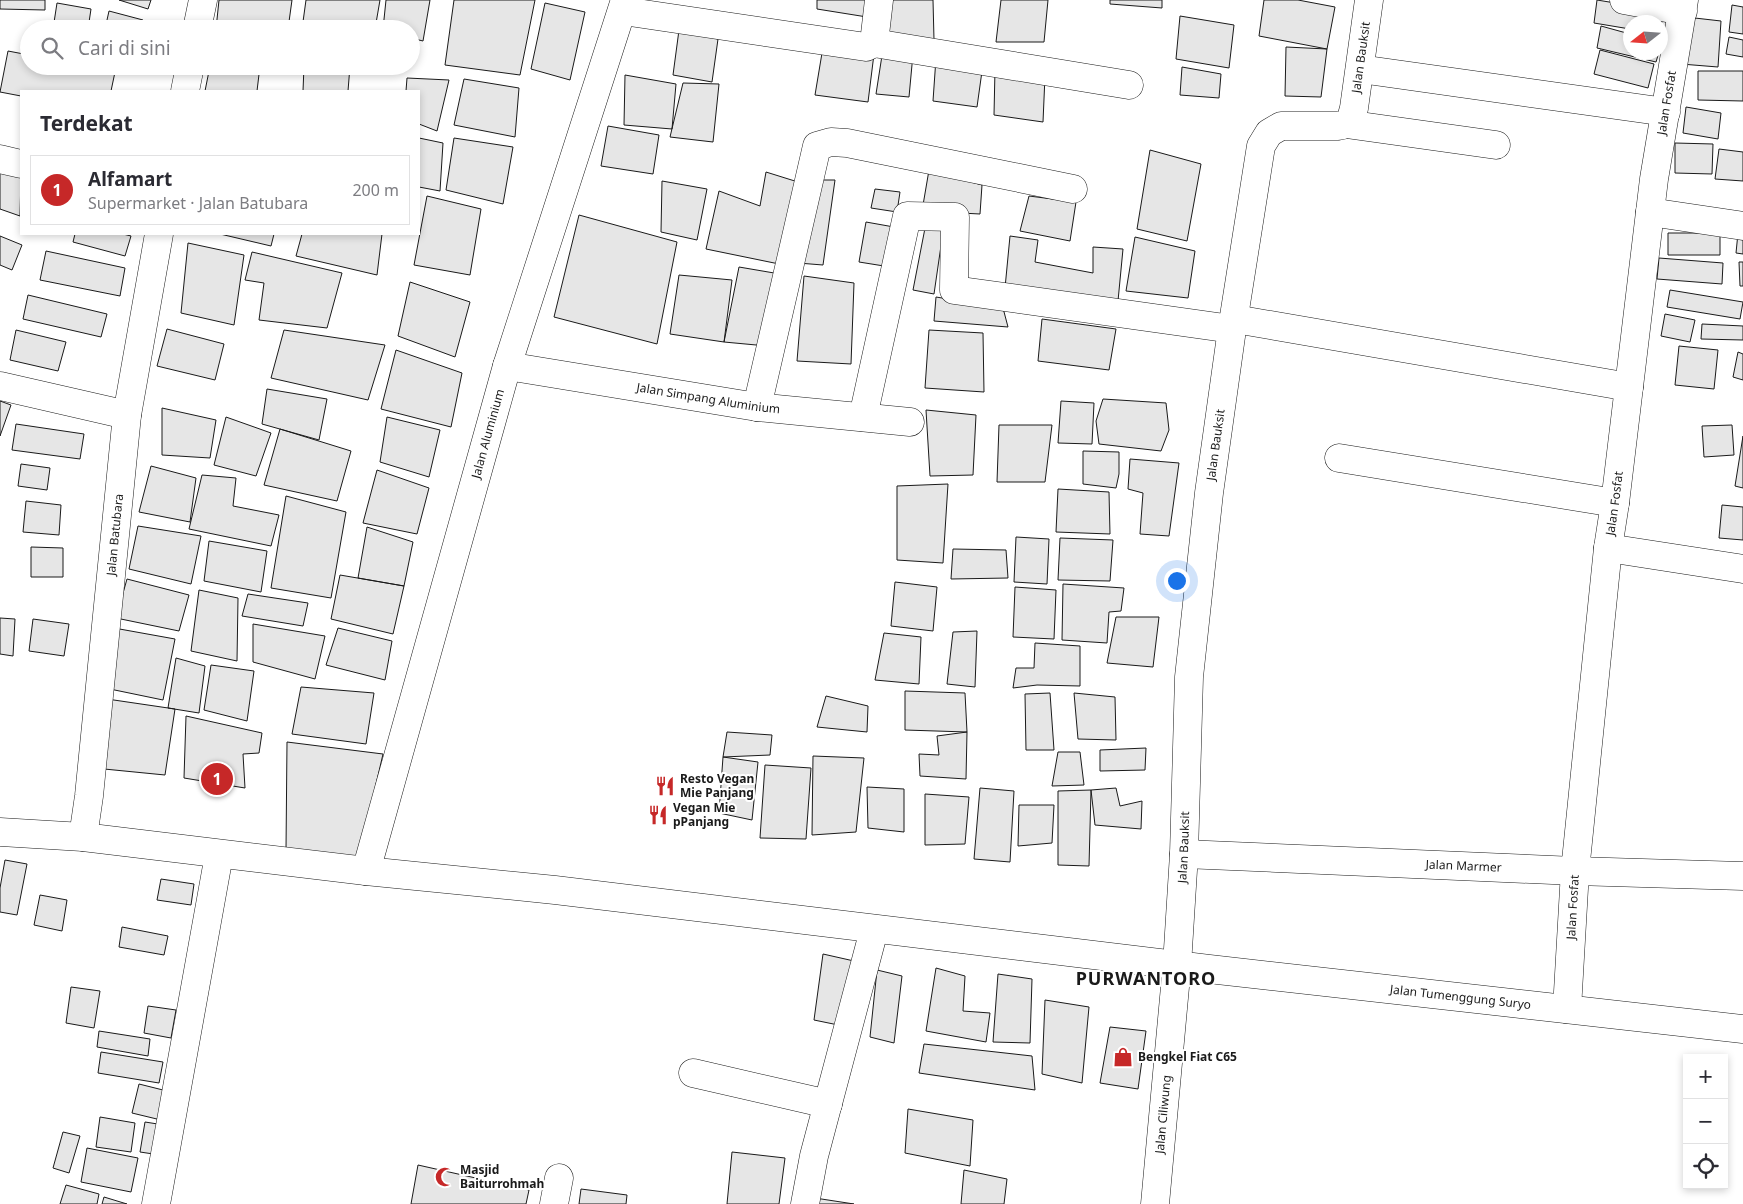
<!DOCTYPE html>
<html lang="id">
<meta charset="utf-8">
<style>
body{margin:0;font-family:"Noto Sans",sans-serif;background:#f7f7f7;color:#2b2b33}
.controls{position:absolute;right:15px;bottom:15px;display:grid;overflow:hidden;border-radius:0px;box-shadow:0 2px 8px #0003}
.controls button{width:45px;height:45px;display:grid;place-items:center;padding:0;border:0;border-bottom:1px solid #e1e1e2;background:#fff;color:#2b2b33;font:25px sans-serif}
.compass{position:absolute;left:1623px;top:15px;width:45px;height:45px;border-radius:50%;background:#fff;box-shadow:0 2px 8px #0003;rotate:253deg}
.you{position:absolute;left:1176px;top:580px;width:18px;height:18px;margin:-12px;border:4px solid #fff;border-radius:50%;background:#1a73e8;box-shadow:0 0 0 8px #1a73e833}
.badge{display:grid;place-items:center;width:32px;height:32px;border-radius:50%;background:#c62828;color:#fff;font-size:16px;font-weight:700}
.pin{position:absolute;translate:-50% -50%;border:2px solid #fff;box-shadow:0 1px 5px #0006}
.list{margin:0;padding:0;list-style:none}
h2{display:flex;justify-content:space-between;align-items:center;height:65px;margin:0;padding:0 20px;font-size:21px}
h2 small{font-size:16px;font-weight:400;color:#7c7c81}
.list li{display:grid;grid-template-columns:32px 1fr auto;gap:15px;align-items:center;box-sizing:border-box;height:70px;margin:0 10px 10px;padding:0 10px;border:1px solid #e1e1e2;border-radius:0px}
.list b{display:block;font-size:19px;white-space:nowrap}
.list p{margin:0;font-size:16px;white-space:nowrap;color:#7c7c81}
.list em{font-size:16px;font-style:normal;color:#7c7c81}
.icon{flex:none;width:28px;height:28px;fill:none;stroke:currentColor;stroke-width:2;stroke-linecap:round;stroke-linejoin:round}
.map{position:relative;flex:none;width:1743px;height:1204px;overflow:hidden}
.search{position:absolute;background:#fff;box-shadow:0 2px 8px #0003;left:20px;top:20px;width:400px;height:55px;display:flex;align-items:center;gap:12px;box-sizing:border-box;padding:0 18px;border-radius:28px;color:#7c7c81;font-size:19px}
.panel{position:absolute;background:#fff;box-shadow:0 2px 8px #0003;left:20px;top:90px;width:400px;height:145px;border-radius:0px}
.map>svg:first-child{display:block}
</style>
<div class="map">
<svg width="1743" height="1204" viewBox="0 0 1743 1204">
<rect width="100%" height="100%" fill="#fff"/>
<path fill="#e6e6e6" stroke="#1a1a1a" d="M0,0H45V10L0,9Z
M119,0H151L148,9Z
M219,0H292L288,29H216Z
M306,0H380L375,29H302Z
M386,0H430L423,41L411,38V29H383Z
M454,0H535L520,75L445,65Z
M817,0H868L867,17L817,9Z
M888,0H933L934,40L885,35Z
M1001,0H1048L1044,42H996Z
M1110,0H1162V8L1110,4Z
M1264,0H1298L1335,7L1327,49L1259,36Z
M1597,0L1664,11L1660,31V22H1630V29L1594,23Z
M57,3L91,9L88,29H53Z
M545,3L585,12L570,80L531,69Z
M1732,5L1743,7V34L1729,32Z
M109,11L143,20L141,29H105Z
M1180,16L1234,25L1229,68L1176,59Z
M1686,17L1721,21L1718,67L1681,64Z
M1601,26L1630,34V52H1659L1656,62L1597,48Z
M679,30L718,39L712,82L673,75Z
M1729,37L1743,40V57L1726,54Z
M823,47L874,54L868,102L815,95Z
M1286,47L1327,49L1321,97L1285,96Z
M883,49L913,54L909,97L876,94Z
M1600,50L1654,64L1648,88L1594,74Z
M8,51L29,55V66H87L115,72L111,91H21V96L0,92Z
M936,58L983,64L977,107L933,101Z
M210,66H260L257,91H205Z
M304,66H350L348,91H303Z
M1182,67L1221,74L1219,98L1180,95Z
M995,69L1045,76L1043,122L994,115Z
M1698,71H1743V101L1698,100Z
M625,75L676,84L672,129L624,125Z
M407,78L449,80L437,131L419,124V91H406Z
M464,79L519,88L515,137L454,125Z
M683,83L719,84L713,142L670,137Z
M1686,107L1721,113L1718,139L1683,133Z
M608,126L659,135L653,174L601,166Z
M419,138L443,143L440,191L419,187Z
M454,138L513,147L503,204L446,190Z
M1675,143L1713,144L1712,174L1675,173Z
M1719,149L1743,152V181L1715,179Z
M1150,150L1201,164L1187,241L1137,229Z
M0,167L21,176L20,216L0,209Z
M929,170L982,185L980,214L922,211Z
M766,172L798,182L784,265L706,249L719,191L760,206Z
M815,180H835L823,265L798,263Z
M662,181L707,189L697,240L661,232Z
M875,189L900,192L897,212L871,208Z
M427,196L481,209L470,275L414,265Z
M1029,196L1076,202L1070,241L1020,231Z
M579,215L677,242L657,344L554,317Z
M866,222L894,227L884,266L859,262Z
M926,223L944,225L934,294L913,290Z
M1668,233H1720V255H1668Z
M1738,233L1743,234V254L1736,253Z
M75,234H123L131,236L125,256L73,242Z
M220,234H274L271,246Z
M302,234H382L377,275L296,256Z
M0,236L22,245L12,270L0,265Z
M1010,236L1038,240L1035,262L1093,273V247L1123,249L1118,301L1005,288Z
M1135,237L1195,251L1188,298L1126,291Z
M188,243L244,255L234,325L181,313Z
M46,251L125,268L120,296L40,280Z
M252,252L342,273L327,328L259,320L264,283L245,280Z
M1659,258L1723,263L1722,284L1657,279Z
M1739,262H1743V286H1740Z
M739,267L780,274L767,346L724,342Z
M679,275L732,280L724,342L670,334Z
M804,276L854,283L851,364L797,361Z
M410,282L470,302L455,357L398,336Z
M1670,290L1743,302L1740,319L1667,307Z
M28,295L107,314L101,337L23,319Z
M936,297L1003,308L1008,327L934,321Z
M1665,314L1695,320L1690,342L1661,336Z
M1042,319L1116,329L1109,370L1038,361Z
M1702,324L1743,326V340L1701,339Z
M167,329L224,344L215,380L157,366Z
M16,330L66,342L58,371L10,360Z
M284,330L385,345L368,400L271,378Z
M929,330L983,333L984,392L925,388Z
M1679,346L1718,350L1714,389L1675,385Z
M396,350L462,373L451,427L381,409Z
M1738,352L1743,354V380L1733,377Z
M267,389L327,399L319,440L262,424Z
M1103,399L1166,403L1169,430L1161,451L1099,444L1096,421Z
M0,401L11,405L0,436Z
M1061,401L1094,403L1092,444L1058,443Z
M162,408L216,420L210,458L162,455Z
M926,410L976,415L973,475L930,476Z
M226,417L271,433L256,476L214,465Z
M387,417L440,430L429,477L380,462Z
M16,424L84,434L80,459L12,450Z
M999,425H1052L1045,482H997Z
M1732,425L1734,455L1704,457L1702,426Z
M280,429L351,451L337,501L264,485Z
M1743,436V488L1735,486Z
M1083,451L1119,452V474L1116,488L1083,484Z
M1130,459L1179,463L1169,536L1140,534L1143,493L1128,489Z
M21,464L50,468L47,490L18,486Z
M151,466L196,478L190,522L139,512Z
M377,470L429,488L417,534L363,523Z
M202,475L236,478L233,506L279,515L271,546L189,529Z
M948,484L943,563L897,560V486Z
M1058,489L1109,492L1110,534L1056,532Z
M286,496L346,512L331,598L271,588Z
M26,501L61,505L59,535L23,532Z
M1722,505L1743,507V540L1719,538Z
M138,526L201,536L191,584L129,569Z
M367,527L413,542L404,586L358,578Z
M1016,537L1049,539L1047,584L1014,582Z
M1060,538L1113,540L1110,581L1058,580Z
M209,541L267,551L261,592L204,581Z
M31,547L63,548V577H31Z
M953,549L1006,550L1008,578L951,579Z
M340,575L404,586L393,634L331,619Z
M127,579L189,595L179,631L116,618Z
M895,582L937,587L933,631L891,626Z
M1063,584L1124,588L1121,611L1109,612L1107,643L1062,640Z
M1015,587L1056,590L1054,639L1013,637Z
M199,590L238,598L237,661L191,651Z
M248,594L308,603L303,626L242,616Z
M1116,617H1159L1153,667L1107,663Z
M0,618L15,619L13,656L0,654Z
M33,619L69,624L64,656L29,651Z
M253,624L325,636L315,679L253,662Z
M114,628L175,639L163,700L105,688Z
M338,628L392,641L385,680L326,665Z
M977,631L975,687L947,684L953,632Z
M884,633L921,637L919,684L875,680Z
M1035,643L1080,646V686L1037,685L1013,688L1016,668H1034Z
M176,658L205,666L199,713L168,708Z
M211,665L254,671L247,721L204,710Z
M301,687L374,693L366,744L292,734Z
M905,691L965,693L967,732L905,730Z
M1050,693L1054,750H1026L1025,694Z
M1074,693L1115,697L1116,740L1078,739Z
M826,696L868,706L867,732L817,727Z
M107,699L175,709L165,775L94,768Z
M186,716L262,733L259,753L243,754L245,788L184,778Z
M727,732L772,735L770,755L723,757Z
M967,732L966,779L920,776L919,754L939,755L937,736Z
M287,742L383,754L358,862L286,850Z
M1146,748L1145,770L1100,771V750Z
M1058,752H1080L1084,785L1052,786Z
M813,756L864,758L856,832L812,835Z
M723,757L758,762L752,820L719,813Z
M765,765L811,768L806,839L760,838Z
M867,787L904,789V832L868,828Z
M980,788L1014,791L1010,862L974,859Z
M1116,788L1120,806L1142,801L1141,829L1095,825L1091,790Z
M1091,790L1089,866L1058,865V791Z
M925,794L969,797L965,844L925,845Z
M1019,805H1054L1052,843L1018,846Z
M5,860L27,864L17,915L0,912V888Z
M161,879L194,884L191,905L157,900Z
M40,895L67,900L62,931L34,925Z
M122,927L168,936L164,955L119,947Z
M823,954L854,961L848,1027L814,1020Z
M936,968L965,976L963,1011L990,1013L986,1042L926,1031Z
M877,970L902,976L894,1043L870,1037Z
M998,974L1032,979L1030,1043L993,1042Z
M71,987L100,991L94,1028L66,1023Z
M1045,1000L1089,1007L1082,1083L1042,1074Z
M148,1006L176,1010L171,1038L144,1033Z
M1110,1027L1146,1031L1138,1089L1100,1083Z
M99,1031L150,1039L148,1056L97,1047Z
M924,1044L1032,1056L1035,1090L919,1073Z
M101,1052L163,1062L159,1083L98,1073Z
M139,1084L167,1091L161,1120L132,1113Z
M908,1109L973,1120L970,1166L905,1153Z
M100,1117L135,1123L131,1152L96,1147Z
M145,1122L164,1125L160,1155L140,1152Z
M63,1132L80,1136L69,1173L53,1168Z
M87,1148L138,1158L131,1192L81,1182Z
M732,1152L785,1158L779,1204H727Z
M418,1165L529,1190L526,1204H411Z
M964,1170L1007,1179L1004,1204H961Z
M66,1185L99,1194L97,1204H60Z
M581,1189L627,1195L626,1204H579Z
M104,1197L127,1204H102Z
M815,1198L854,1204H813Z"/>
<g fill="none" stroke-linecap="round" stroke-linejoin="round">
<defs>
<g id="street">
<path d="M1624,0L1683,11"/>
<path d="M623,11L866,47L874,43L879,0"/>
<path d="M197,29L203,0"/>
<path d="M874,43L1129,85"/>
<path d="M1360,69L1666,112"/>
<path d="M185,91L190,66"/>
<path d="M1346,124L1496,145"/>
<path d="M0,159L21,164"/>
<path d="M1650,212L1743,226"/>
<path d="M1235,319L1629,387"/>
<path id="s1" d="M507,366L757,407L910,422"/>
<path d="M0,386L127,415"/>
<path d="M757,407L817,146L831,142L847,143L1073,189"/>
<path d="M863,417L907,216L955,217L954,290L1232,329"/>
<path d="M1339,458L1615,503"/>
<path d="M1608,548L1743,569"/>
<path id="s2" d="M83,837L89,796L127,415L159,234"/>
<path id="s3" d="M1184,854L1575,871L1743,876"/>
<path id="s4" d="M366,871L507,366L625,0"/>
<path id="s5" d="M1177,965L1184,854L1189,677L1209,493L1232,329L1261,146L1269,133L1281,126H1338C1351,124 1351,119 1354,108L1369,0"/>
<path id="s6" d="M1567,1009L1575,871L1608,548L1615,503L1654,179L1684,0"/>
<path d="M693,1073L828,1104"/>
<path d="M156,1204L219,855"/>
<path d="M554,1204L559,1178"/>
<path d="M805,1204L814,1156L874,930"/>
</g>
<g id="primary">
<path id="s7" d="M1155,1204L1177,965"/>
</g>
<g id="highway">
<path id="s8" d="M0,832L83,837L366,871L555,890L1209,969L1743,1029"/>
</g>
</defs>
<use href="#street" stroke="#1a1a1a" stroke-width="29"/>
<use href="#primary" stroke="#1a1a1a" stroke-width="29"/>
<use href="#highway" stroke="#1a1a1a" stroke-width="29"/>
<use href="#street" stroke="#fff" stroke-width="28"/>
<use href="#primary" stroke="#fff" stroke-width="28"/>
<use href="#highway" stroke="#fff" stroke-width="28"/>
</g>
<defs>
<symbol id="restaurant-bare" viewBox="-9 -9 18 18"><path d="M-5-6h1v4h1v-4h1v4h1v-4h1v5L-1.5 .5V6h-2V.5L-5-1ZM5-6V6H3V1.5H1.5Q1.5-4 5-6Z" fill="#c62828" stroke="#fff" stroke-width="2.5" paint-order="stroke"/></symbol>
<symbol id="shop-bare" viewBox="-9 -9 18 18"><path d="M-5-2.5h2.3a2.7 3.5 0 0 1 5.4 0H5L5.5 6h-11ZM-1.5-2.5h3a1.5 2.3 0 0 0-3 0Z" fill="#c62828" stroke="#fff" stroke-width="2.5" paint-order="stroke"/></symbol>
<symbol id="mosque-bare" viewBox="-9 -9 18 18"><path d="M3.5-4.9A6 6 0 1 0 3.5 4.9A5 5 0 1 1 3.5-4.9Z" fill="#c62828" stroke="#fff" stroke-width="2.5" paint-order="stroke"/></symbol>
</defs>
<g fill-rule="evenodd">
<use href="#restaurant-bare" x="651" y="772" width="28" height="28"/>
<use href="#restaurant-bare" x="644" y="801" width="28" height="28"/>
<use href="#shop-bare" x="1109" y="1043" width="28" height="28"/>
<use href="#mosque-bare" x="431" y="1163" width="28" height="28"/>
</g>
<g text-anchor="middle" stroke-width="4" stroke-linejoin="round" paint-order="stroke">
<g font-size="12" fill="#1a1a1a" stroke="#fff">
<text dy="4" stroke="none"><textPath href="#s5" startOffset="988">Jalan Bauksit</textPath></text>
<text dy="4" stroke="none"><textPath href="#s6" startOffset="912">Jalan Fosfat</textPath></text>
<text dy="4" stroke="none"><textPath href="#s1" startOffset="204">Jalan Simpang Aluminium</textPath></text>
<text dy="4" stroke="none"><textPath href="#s4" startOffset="454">Jalan Aluminium</textPath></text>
<text dy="4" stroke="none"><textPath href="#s5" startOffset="522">Jalan Bauksit</textPath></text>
<text dy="4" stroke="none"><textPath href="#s6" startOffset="508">Jalan Fosfat</textPath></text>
<text dy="4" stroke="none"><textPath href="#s2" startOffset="304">Jalan Batubara</textPath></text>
<text dy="4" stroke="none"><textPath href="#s5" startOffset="118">Jalan Bauksit</textPath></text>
<text dy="4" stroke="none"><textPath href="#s3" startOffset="280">Jalan Marmer</textPath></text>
<text dy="4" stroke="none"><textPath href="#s6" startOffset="102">Jalan Fosfat</textPath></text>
<text dy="4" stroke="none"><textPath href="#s8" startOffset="1470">Jalan Tumenggung Suryo</textPath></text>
<text dy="4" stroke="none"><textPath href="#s7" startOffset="90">Jalan Ciliwung</textPath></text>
</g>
<g font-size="12" font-weight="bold" fill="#1a1a1a" stroke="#fff" text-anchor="start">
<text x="680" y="783">Resto Vegan<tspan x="680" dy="14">Mie Panjang</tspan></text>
<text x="673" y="812">Vegan Mie<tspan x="673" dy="14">pPanjang</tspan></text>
<text x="1138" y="1061">Bengkel Fiat C65</text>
<text x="460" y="1174">Masjid<tspan x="460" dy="14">Baiturrohmah</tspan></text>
</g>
<g font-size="18" font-weight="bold" letter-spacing="1" fill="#1a1a1a" stroke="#fff">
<text x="1146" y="985">PURWANTORO</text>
</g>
</g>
</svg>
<div class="controls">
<button>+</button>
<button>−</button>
<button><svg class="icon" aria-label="locate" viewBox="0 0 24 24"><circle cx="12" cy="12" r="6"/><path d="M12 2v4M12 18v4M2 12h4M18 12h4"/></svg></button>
</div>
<svg class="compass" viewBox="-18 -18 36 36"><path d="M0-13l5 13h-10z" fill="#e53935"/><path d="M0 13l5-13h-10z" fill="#7c7c81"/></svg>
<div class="you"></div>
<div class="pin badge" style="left:217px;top:779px">1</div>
<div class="search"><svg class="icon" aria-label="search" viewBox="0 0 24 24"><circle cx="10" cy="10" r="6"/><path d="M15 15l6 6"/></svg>Cari di sini</div>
<section class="panel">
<h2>Terdekat<small></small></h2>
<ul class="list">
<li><span class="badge">1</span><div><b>Alfamart</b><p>Supermarket · Jalan Batubara</p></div><em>200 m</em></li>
</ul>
</section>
</div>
